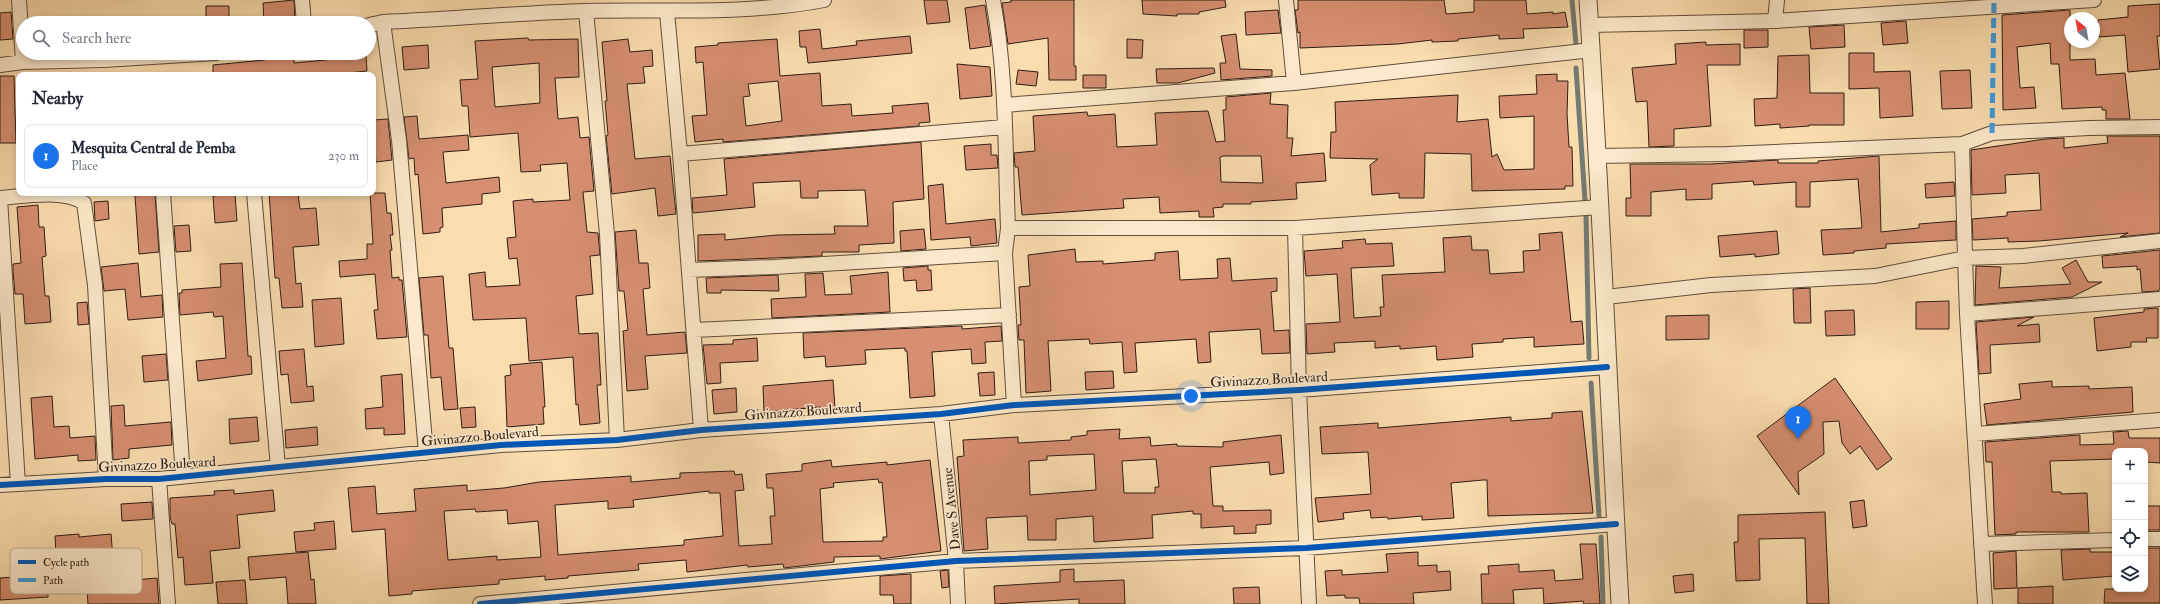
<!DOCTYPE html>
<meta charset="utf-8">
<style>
body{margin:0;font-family:"IM FELL Double Pica",serif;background:#f6f6f7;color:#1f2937}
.controls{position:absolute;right:12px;bottom:12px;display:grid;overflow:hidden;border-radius:8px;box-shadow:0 2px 6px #0003}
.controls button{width:36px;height:36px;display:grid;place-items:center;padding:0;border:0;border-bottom:1px solid #e0e1e3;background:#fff;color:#1f2937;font:20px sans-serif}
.compass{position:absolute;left:2064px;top:12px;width:36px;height:36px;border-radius:50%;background:#fff;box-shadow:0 2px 6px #0003;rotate:329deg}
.you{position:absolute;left:1191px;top:396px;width:14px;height:14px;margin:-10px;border:3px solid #fff;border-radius:50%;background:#1a73e8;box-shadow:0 0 0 6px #1a73e833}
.badge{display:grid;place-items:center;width:26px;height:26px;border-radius:50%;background:#1a73e8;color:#fff;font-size:13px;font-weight:700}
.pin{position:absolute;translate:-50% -33px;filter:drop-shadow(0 1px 2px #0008)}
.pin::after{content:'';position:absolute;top:21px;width:14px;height:12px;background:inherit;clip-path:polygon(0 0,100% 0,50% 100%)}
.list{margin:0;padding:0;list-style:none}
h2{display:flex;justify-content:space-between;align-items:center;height:52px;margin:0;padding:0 16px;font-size:17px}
h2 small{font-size:13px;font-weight:400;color:#747a83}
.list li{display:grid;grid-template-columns:26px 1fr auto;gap:12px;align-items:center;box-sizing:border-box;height:64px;margin:0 8px 8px;padding:0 8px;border:1px solid #e0e1e3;border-radius:8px}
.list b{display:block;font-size:15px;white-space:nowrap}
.list p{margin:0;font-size:13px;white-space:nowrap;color:#747a83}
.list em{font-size:13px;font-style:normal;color:#747a83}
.icon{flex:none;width:22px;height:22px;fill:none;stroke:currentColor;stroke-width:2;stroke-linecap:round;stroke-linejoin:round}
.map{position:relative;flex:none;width:2160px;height:604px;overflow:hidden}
.search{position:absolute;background:#fff;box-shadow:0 2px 6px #0003;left:16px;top:16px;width:360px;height:44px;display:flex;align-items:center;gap:10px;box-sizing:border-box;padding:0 14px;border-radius:22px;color:#747a83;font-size:15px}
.panel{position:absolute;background:#fff;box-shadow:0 2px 6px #0003;left:16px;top:72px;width:360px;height:124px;border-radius:8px}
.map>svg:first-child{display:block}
</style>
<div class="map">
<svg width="2160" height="604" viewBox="0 0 2160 604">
<rect width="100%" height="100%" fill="#faddaf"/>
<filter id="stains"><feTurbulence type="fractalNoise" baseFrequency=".005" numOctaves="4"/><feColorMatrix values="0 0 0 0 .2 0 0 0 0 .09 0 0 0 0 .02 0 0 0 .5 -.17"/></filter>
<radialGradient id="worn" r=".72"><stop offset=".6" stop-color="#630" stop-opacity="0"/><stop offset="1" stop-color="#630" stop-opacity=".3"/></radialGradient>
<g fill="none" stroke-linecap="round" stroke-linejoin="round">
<path stroke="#737b75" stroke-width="5" d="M1572,0L1576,44
M1576,68L1586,215L1589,358
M1591,383L1599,516
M1601,537L1603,604"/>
</g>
<path fill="#d68f71" stroke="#2d1e13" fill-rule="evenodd" d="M294,0L295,23H264L263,3Z
M924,0H947L950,22L927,24Z
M1011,0H1074V66H1076V80H1049L1048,38L1008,44L1002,3L1011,2Z
M1142,0H1225L1226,7L1199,12V14H1177V16L1143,14Z
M1298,0H1444L1446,14L1474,12V0H1526L1527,14L1553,12V14L1565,12L1568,27L1523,29L1524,38L1499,39V35L1458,39V41L1432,42V40L1398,44L1300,48V32L1298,33L1295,10H1298Z
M2160,4V36H2157L2160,69L2128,72L2125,35L2099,37L2098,20L2128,17V6Z
M985,5L991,46L970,49L965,8Z
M206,6H229V23H206Z
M1278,10L1281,33L1246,35L1245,12Z
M2070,10V60L2095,59L2096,75L2125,73L2130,119H2106V110H2102V107L2062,109L2059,64H2051L2050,43L2017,47L2020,88L2034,87L2036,108L2003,110L2002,15Z
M11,12L13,39L0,40V13Z
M1906,21L1908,43L1883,45L1881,23Z
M1844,25L1845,47L1811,49L1809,27Z
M820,29L822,49L857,45L856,41L910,36L912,53L808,63L806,47H800L799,31Z
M1744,30H1768V47L1744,48Z
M1236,34L1240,69L1272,70V76L1221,80L1220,63H1226L1221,36Z
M528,38L529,40L578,39L579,77L555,78L558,119L578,117L580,138L589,137L594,191L583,192L587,232L598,233L600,255L590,256L593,294L576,296L579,334L598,333L601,385H597L600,423L580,425L578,404L576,405L573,357L529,361L526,318L473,320L469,274L485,272L486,287L520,285L517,258L509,259L507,238L516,237L513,201L533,199V202L570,200L567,163L540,165L541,171L521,172L518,133L470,137L468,106H462L460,80L478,79L475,41ZM539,63L540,103L495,107L492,67Z
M628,39L630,52L652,50L653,66L643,67L645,83L627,84L635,159L670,156L676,214L658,216L655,188L612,194L606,136L608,135L605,101H607L602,42Z
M777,39L780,76L820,73L822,106L851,104L852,116L893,113L892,106L928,103L930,122L919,123V126L723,142V139L695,142L692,116L707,115L703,62L696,63L695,47L718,45V43ZM778,81L782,121L746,126L743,97L750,96L748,84Z
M1127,39L1143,40L1142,58H1127Z
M1706,42V45L1740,44V65H1707L1711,126L1674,129V146L1649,147L1647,101L1636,102L1632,68L1676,64L1675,44Z
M428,45L429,68L404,70L402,47Z
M265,53H294V63L366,56L367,71L329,75H213V65L265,60Z
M1849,53H1874V72L1910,71L1913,116L1880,118L1879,88L1849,89Z
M1809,55L1810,93H1844V125H1809V126L1780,128V124L1755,126L1754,99L1777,98L1778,56Z
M957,64L990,67L992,96L960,99Z
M1214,68L1215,73L1178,83H1157L1156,69Z
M1018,70L1038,72L1036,86L1016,84Z
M1970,70L1972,108L1942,109L1940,71Z
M1557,74V81H1568L1567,114L1569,147H1572L1573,186H1565V189L1472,191L1471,154L1425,153L1424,198H1399V193L1372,195L1370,165L1378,159L1330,158L1331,132H1336L1335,102L1458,95L1457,122L1488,119L1492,157L1497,154L1504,170L1534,169V116L1500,118L1499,96L1537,94L1536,75Z
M1083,75H1106V88H1083Z
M0,76H14L16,143H0Z
M1271,93L1270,104L1288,105L1287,138H1293L1291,156L1324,153L1326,181L1296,183L1297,199L1251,202V204H1223V207L1213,208L1214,217H1199V211L1160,213L1159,197L1123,199L1124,208L1022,215L1018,167H1015L1014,153L1035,151L1033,116L1087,112L1088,116L1115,114L1117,147L1157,145L1155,113L1208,111L1216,142L1225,141L1223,110H1226V97ZM1223,156H1261L1263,183L1221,182L1220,157Z
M417,116L419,139L468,135L469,150L443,152L446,183L499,177L500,192L482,194V204L442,208L443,227L440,228V232L423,234L418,174L415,175L414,158L409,159L404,117Z
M388,119L392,160L376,162L375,152L373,153V120Z
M2107,136H2160V233L2120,237L2128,233L2039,241L2008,242V238L1973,240L1972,219L2007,216V212L2041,210L2039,173L2005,175L2006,193L1972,195L1971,150L2045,139L2064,138V148L2108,143Z
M921,142L924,199L893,202L894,243L859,245V252H822V256L698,261V235L725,234V240L777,235L835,234L834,226H868L865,190L818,191V198H801L800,181H795L753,183L755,207L693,213L692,198L727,195L724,159Z
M991,144V155H997L998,168L966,170L964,146Z
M1879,156L1881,232L1919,228V224L1956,221V240L1886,244V248L1854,251V253L1823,255L1821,230L1862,228L1858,179L1810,182V207H1796V182L1754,185L1753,181L1712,184V199L1686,200V189L1651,192V216H1626V198H1631L1630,164H1711L1778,160V163H1818V161Z
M1954,182L1955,196L1926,198L1925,184Z
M943,184L946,224L995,219L997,243L971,246L970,237L931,240L928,186Z
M269,193H298L300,209L316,208L319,245L293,247L296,284L301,283L303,307L282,308L279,278H275Z
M370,193H385L387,213H391L393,235H390L392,250H390L392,278L399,277V280H402L407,337L377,339L374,310H378L375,274L340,277L339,261L367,259V244H373Z
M155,194L159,252L139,254L135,196Z
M235,194L237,221L215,223L213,196Z
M108,201L109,219L95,221L94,202Z
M38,205L39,227H44L46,256L42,257L45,296H49L51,322L25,324L23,294H15L13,272V264L21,263L17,207Z
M189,225L191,251L176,252L174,226Z
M924,229L926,249L901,251L900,231Z
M636,230L639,263H648L650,288L643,289L647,335L685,332L687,353L645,356L648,389L627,391L623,331L628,330L624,291H619L615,232Z
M1777,231L1779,254L1755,257V254L1720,257L1718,236Z
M1562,232L1571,322L1582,321L1584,344L1534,347V337L1503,339V342L1472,344L1473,357L1437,360L1436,346L1400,349V346L1375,348V341L1334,343L1335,352L1307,354L1306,324L1340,322L1337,274L1306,276L1304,251L1343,248L1342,241L1365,239L1366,244L1392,243L1394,266L1351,268L1354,318L1381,316L1380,307H1384L1382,275L1445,272L1443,238L1471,236L1472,250H1488L1490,274L1524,272L1523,251L1540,250L1539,234Z
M1075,249L1076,262L1103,261V264L1155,260V253L1178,251L1180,280L1218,278L1217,259L1230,258L1232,281L1277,278V291L1271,292L1274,331L1289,330L1290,353L1262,354L1260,329L1209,332L1211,362L1198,363L1196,339L1135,343L1137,372L1124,373L1122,342L1090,344L1089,339L1048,341L1051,391L1026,393L1024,340H1019L1018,325H1021L1019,287L1030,286L1028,255Z
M2160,250V289L2158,291L2142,292L2140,269L2137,270V266L2103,268L2102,256Z
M2076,260L2088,282H2102L2072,297L1975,305L1976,266L2001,267L1999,288L2071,284L2062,268Z
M138,263L141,297L162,295L163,317L128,320L125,289L104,291L101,267Z
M242,263L248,356H251L252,374L198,381L196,361L226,358L223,316L214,317L213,312L180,315L179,293H182V290L221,287L220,264Z
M928,266V270H931L932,290L917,291L916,280L904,281L903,268Z
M888,272L890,312L772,318L771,299L806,297L805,274L823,273L825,295L852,294L850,276Z
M778,275L779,291L721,290V293H707L706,278Z
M443,276L449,348H453L458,409L444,410L441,377L431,378L428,335H424L419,278Z
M1810,288L1811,323H1794L1793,289Z
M341,298L344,344L315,347L312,300Z
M1949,301V329H1916V302Z
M87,302L89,324L78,325L77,303Z
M2158,308V338H2146L2147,342H2131V347L2097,351L2094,318L2144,312V309Z
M1854,310L1855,335L1826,336L1825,311Z
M1709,315V339L1666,340V316Z
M2034,317L2017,326L2039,324L2040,342L1990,345L1991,373L1979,374L1976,322Z
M962,326V329L1001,326L1002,341L985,342L986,363L972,364L971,349L932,352L935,396L910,398L907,351H905V348L865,350L866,364L826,367L825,356L804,358L803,333Z
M757,338L758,361L720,363L721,383L707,384L703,345L733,344V340Z
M304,349L307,387L313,386L314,401L291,403L288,374L281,375L279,351Z
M166,354L168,380L144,382L142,356Z
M542,362L545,407H543L544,424L507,427L505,376L511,375L510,365Z
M1113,371L1114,388L1086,390L1085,372Z
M994,372L995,395L980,396L978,373Z
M402,374L405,434L384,435V428L366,429L365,409L383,407L381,376Z
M1835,378L1892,459L1877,470L1860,446L1850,454L1842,443L1839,421L1823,422L1824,454L1798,472L1799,495L1757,436Z
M833,380L835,408L820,409V407L764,412L763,386Z
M2052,381V387L2089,386V389L2132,387L2133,412L1987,425L1984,404L2021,399L2019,384Z
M736,388L737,412L714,414L712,390Z
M52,396L54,427L69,426L70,438L95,436L96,460L78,461V455L35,459L31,398Z
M124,405L125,426L171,422L172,445L129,449V458L113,460L111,406Z
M475,407L476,427L462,428L460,408Z
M1582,411L1593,513L1488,516L1487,480H1483L1451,483L1454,518L1422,520V516L1388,519L1387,517L1371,518L1370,510L1343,513L1344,519L1318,522L1315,498L1371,494L1368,452L1322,454L1320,427L1378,423V428L1511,417V421L1552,418V413Z
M257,417L259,441L230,444L229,419Z
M317,427L318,445L286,448L285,430Z
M1120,429L1119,439L1150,437L1151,446L1177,444V446L1223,447V442L1281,435L1284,473L1270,475L1269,462L1210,467L1213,506H1223V511L1271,510V524L1256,525V533L1234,534V526L1201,528V514H1193V511L1152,515L1153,538L1094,542L1093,516L1056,519V540H1028L1027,516L986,518L988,549L964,551L957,457L964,456L963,440L1018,437V443L1071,440V437L1087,435V431ZM1094,454L1096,490L1030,495L1029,461L1047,460V456ZM1156,459L1159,487H1155V493H1124L1122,461Z
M2128,431L2129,438H2160V463L2145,462V451H2115V459L2050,461L2052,492H2061V494L2087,493L2089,532H2016V534L1995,535L1992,462H1986L1985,442L2080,435V445L2114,444L2113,432Z
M831,460L832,467L887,462V465L930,460L941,551L880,559V556L834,557V562L784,568L783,564L748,567L747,565L687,572L686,560L638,564L639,570L568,576V578L545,580V576L499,580V584L412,591V594L389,596L385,529L352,532L348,488L375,486L377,514L416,511L414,489L467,485V491L504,488L539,482L631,476V482L680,478V473L734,471L735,475L742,474L744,490L735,491L739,546L772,544L770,516H775L773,488H767L766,474L802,471V464ZM878,479L879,483L882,482L887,537H883V541L823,542L820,489L834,487L833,483ZM709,491V493H720L723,536L684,540V545L558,555L555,505L608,501V509L634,507L633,500ZM475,509L476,512L507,510L508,524L538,521L541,557L497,560V556L448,560L444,511Z
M234,490V494L273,490L275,511L237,515L240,548L210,551L213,583L185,585L183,557L178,558L175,524H172L170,517V498L215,495L214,491Z
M1864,500L1867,526L1853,528L1850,502Z
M152,502L153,519L122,521L121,504Z
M2145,506H2160V530H2145Z
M1825,512L1829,604H1807L1805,538L1759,539L1760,580L1736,581L1734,542H1738V515Z
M334,521L336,549L296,552L294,532L315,530L314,523Z
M79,534V537L111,534L113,558L85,560L87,590L48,593V597L0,600V578L57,574L55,536Z
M1580,544H1596L1600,604H1584L1583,601L1544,604L1543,588L1513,590L1514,604H1482L1481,574H1489L1488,566L1519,564V572L1554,570L1555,581L1583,579Z
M2145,548H2160V603H2104L2105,589H2145Z
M2090,549V552H2115V576L2063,580L2061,550Z
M2016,551L2017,588L1994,589L1993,553Z
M308,552L311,580L314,579L316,604H288L286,577L250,580L248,557Z
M1418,552V566L1437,565V572L1450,571L1451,590L1413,593L1414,604H1360L1359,598H1345V595L1327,596L1325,571L1342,570V575L1388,572L1386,554Z
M1074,569V582L1124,580L1125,604H1079V599L995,604L994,586L1060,582V570Z
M948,570L949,587L942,588L940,571Z
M911,574V604H894L893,595H880V576Z
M1693,574L1694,591L1675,593L1673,576Z
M157,578L159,604H88L87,590L122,587L121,581Z
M245,580L247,604H218L216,582Z
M2053,586V604H2018V588Z
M1259,587L1260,604H1234L1233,588Z"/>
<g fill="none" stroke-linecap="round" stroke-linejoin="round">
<defs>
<path id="minor" d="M19,0L23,62
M302,0L304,23
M993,0C1007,75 1005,153 1008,228H1295L1601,207
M1286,0L1294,83
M586,11L607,234L617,440
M667,12L680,154L701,430
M1775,21L1777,0
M383,22L399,140L426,453
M369,25L383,22C450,19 518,13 585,11C665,9 745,15 824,0
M1590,25L1775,21L2094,0
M0,65L23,62L104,60L216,53
M1004,105L1294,83L1592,50
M1962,144L1965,258L2023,256L2160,241
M680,154L1004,127
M1597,156L1727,154L1962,144L1992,133L2089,128L2160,127
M163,193L183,476
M254,193L278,467
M0,198L18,484
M1,198C25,196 64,189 84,203L95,285L106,479
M1295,228L1299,390L1309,604
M1005,253L1014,405
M689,270L774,267L1005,253L1008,228
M1606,297L1711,285L1875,276L1965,258L1967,314L2160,299
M1967,314L1985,604
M694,330L1009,315
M941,414L956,561L958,604
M1975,434L2160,420
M159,479L168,604
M0,485L106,479H159L501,445L617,440L701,430L941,414L1014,405L1299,390L1607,367
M2145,539H2160
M1981,544L2115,540
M480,604L956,561L1306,548L1616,524"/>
<path id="tertiary" d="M1588,0C1601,201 1609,403 1620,604"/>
</defs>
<use href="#minor" stroke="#604e3a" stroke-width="16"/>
<use href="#tertiary" stroke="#604e3a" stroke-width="19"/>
<use href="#minor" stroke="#fce9cb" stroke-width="14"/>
<use href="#tertiary" stroke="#fce9cb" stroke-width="17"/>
<path stroke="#3d9bde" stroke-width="5" stroke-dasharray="10 5" stroke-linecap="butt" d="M1992,133L1994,0"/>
<defs>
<path id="cycleway" d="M0,485L106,479H159L501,445L617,440L701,430L941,414L1014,405L1299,390L1607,367
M480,604L956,561L1306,548L1616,524"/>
</defs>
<use href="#cycleway" stroke="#fce9cb" stroke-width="8"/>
<use href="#cycleway" stroke="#0057b8" stroke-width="6"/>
</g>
<g text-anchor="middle" stroke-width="3" stroke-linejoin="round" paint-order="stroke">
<g font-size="14" fill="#2d1e13" stroke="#fce9cb">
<text transform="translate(1269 379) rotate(-3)" y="5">Givinazzo Boulevard</text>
<text transform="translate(803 411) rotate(-4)" y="5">Givinazzo Boulevard</text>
<text transform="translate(480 436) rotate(-5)" y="5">Givinazzo Boulevard</text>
<text transform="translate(157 464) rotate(-3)" y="5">Givinazzo Boulevard</text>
<text transform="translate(951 509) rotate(-96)" y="5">Dave S Avenue</text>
</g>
</g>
<rect x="10" y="548" width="132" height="46" rx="6" fill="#fce9cb" stroke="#beac94" stroke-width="1"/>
<rect x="18" y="560" width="18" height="4" fill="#0057b8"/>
<rect x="18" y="578" width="18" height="4" fill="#3d9bde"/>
<g font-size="11" fill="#2d1e13">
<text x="43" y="566">Cycle path</text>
<text x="43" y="584">Path</text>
</g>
<rect width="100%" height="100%" filter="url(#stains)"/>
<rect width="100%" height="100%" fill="url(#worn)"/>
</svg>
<div class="controls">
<button>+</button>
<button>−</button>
<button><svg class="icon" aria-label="locate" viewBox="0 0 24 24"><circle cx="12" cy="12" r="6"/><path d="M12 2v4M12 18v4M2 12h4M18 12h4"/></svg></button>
<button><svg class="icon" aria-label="layers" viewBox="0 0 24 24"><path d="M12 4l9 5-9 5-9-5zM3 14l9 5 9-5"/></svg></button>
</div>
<svg class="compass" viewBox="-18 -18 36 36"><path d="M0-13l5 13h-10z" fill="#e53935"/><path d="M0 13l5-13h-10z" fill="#747a83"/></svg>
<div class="you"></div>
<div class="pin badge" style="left:1798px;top:439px">1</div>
<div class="search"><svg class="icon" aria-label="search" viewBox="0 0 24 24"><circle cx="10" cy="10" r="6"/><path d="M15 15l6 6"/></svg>Search here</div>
<section class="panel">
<h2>Nearby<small></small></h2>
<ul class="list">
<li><span class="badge">1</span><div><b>Mesquita Central de Pemba</b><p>Place</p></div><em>230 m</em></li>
</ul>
</section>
</div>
